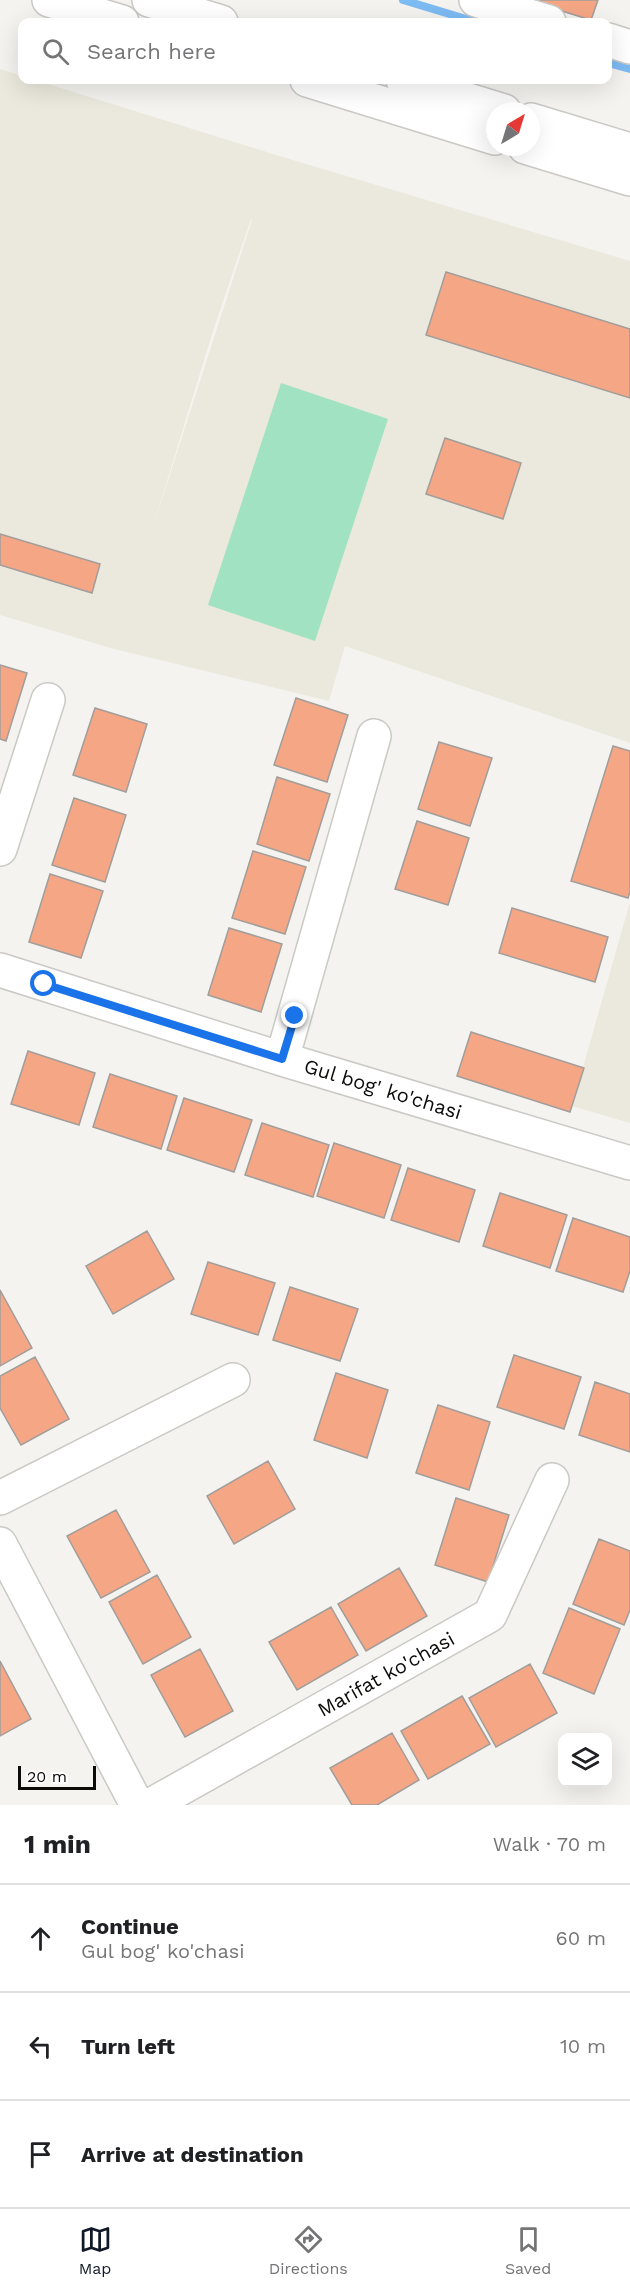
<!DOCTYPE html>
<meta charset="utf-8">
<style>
body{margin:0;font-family:"Work Sans",sans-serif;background:#f6f6f6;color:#202124}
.controls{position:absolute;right:18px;bottom:18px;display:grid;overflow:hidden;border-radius:12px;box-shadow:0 6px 24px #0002}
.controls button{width:54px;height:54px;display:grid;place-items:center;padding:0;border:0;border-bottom:2px solid #e0e0e0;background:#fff;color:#202124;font:30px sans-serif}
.compass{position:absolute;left:486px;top:102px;width:54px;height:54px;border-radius:50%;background:#fff;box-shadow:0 6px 24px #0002;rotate:38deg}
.scale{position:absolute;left:18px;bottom:15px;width:78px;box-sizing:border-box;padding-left:6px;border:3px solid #0b0b0a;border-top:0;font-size:16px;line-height:21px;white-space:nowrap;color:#0b0b0a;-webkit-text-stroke:4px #fff;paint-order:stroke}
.stop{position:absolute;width:18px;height:18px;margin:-14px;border:4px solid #1a73e8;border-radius:50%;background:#fff}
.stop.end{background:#1a73e8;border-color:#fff;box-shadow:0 2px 6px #0008}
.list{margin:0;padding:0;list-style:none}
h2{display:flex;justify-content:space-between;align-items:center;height:78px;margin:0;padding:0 24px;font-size:26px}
h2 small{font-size:20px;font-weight:400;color:#757577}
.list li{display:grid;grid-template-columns:39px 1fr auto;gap:18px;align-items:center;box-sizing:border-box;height:108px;padding:0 24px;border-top:2px solid #e0e0e0}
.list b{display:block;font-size:22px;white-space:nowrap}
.list p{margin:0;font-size:20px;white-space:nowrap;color:#757577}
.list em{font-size:20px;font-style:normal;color:#757577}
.icon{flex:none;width:33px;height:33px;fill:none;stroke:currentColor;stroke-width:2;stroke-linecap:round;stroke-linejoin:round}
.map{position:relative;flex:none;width:630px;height:1805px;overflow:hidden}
.search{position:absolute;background:#fff;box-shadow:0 6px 24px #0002;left:18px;right:18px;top:18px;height:66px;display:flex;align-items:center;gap:15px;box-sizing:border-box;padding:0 21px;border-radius:12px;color:#757577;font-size:22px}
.sheet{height:402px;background:#fff}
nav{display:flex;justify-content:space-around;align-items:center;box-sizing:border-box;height:84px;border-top:2px solid #e0e0e0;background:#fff;font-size:16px;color:#757577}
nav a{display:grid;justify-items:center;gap:3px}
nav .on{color:#111827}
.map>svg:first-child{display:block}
</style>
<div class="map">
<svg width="630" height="1805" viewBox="0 0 630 1805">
<rect width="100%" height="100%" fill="#f4f3ef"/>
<path fill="#ebe9dd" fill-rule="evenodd" d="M0,69L22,76V80H35L273,154L630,261V743L345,646L329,701L114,649L0,615ZM251,219L252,220L152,530L212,334Z
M630,902V1123L572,1106Z"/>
<path fill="#a0e2c1" d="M281,383L388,419L315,641L208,605Z"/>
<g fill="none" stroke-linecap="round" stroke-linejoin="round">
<path stroke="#7dbbf3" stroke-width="8" d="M403,0L476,22
M608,63L630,69"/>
</g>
<path fill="#f5a785" stroke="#a19d9b" stroke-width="1.5" d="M540,0H598L591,20L539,4Z
M446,272L630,329V398L426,335Z
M445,438L521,463L503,519L426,494Z
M0,534L100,564L92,593L0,565Z
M0,665L27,673L6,741L0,739Z
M296,698L348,715L327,782L274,765Z
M95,708L147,724L126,792L73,775Z
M439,742L492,758L470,826L418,809Z
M613,746L630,751V892L628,898L571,881Z
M277,777L330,794L309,861L257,844Z
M74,798L126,815L105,882L52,865Z
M417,821L469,838L448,905L395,889Z
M253,851L306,867L285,934L232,918Z
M50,874L103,891L81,958L29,942Z
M512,908L608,937L595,982L499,953Z
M229,928L282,944L261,1012L208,995Z
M471,1032L584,1068L570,1112L457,1076Z
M28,1051L95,1073L79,1125L11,1104Z
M110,1074L177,1096L161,1149L93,1127Z
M184,1098L252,1120L234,1172L167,1150Z
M262,1123L329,1145L313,1197L245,1175Z
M334,1143L401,1165L384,1218L317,1196Z
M408,1168L475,1190L459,1242L391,1220Z
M500,1193L567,1215L550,1268L483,1246Z
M573,1218L630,1237V1271L623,1292L556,1271Z
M147,1231L174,1279L113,1314L86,1266Z
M208,1262L275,1283L258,1335L191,1314Z
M290,1287L358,1309L340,1361L273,1340Z
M0,1290L32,1348L0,1366Z
M514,1355L581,1377L564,1429L497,1407Z
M35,1357L69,1419L21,1445L0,1408V1376Z
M336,1373L388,1390L367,1458L314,1440Z
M595,1382L630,1394V1452L579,1435Z
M438,1405L490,1422L469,1490L416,1473Z
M268,1461L295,1509L234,1544L207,1496Z
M456,1498L509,1515L488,1582L435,1565Z
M116,1510L150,1572L101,1598L67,1536Z
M599,1539L630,1551V1610L624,1625L573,1604Z
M399,1568L427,1616L366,1651L338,1604Z
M157,1575L191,1637L143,1664L109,1602Z
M331,1607L358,1655L297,1690L269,1642Z
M569,1608L620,1629L594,1694L543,1673Z
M200,1649L233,1711L185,1737L151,1675Z
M0,1661L31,1719L0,1736Z
M530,1664L557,1713L496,1747L469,1698Z
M462,1696L490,1744L428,1779L401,1731Z
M392,1733L419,1780L377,1805H352L330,1768Z"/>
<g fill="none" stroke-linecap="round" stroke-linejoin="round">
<defs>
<path id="minor" d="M476,0L549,22
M608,40L630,47
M0,849L48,700
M0,970L282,1059L630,1163
M282,1059L374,736
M0,1498L233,1380
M0,1544L137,1805
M151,1805L490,1615L552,1480"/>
<path id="major" d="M49,0L122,22
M149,0L221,22
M307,80L495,138
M403,80L504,111
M531,120L630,150
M525,147L630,179"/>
</defs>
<use href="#minor" stroke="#cac9c5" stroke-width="36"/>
<use href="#major" stroke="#cac9c5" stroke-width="36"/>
<use href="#minor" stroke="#fff" stroke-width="33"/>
<use href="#major" stroke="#fff" stroke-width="33"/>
</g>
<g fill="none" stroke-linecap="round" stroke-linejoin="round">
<path stroke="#1a73e8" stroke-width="8" d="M44,984L282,1059L295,1016"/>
</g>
<g text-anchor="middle" stroke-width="5" stroke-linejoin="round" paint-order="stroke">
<g font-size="20" fill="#0b0b0a" stroke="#fff">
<text transform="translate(383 1089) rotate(17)" y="7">Gul bog' ko'chasi</text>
<text transform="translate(386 1674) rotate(-29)" y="7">Marifat ko'chasi</text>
</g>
</g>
</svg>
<div class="controls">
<button><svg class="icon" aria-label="layers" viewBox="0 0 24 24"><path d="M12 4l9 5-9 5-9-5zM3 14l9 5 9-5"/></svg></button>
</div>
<svg class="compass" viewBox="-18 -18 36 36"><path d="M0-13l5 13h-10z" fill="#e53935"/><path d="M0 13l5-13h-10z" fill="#757577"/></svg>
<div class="scale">20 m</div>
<div class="stop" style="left:44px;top:984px"></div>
<div class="stop end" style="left:295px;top:1016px"></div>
<div class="search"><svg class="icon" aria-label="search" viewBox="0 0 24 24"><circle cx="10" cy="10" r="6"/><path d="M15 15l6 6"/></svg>Search here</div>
</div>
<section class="sheet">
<h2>1 min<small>Walk · 70 m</small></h2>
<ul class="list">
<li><svg class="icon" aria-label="ahead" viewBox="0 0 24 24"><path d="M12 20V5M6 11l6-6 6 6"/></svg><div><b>Continue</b><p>Gul bog' ko'chasi</p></div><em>60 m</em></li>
<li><svg class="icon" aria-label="left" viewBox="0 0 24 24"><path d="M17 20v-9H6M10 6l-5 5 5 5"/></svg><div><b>Turn left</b></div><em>10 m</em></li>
<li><svg class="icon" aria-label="arrive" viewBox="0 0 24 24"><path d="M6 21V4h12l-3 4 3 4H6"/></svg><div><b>Arrive at destination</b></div></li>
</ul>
</section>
<nav>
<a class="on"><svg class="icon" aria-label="map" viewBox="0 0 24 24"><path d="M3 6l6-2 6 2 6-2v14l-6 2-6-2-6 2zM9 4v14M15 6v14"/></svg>Map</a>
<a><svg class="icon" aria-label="directions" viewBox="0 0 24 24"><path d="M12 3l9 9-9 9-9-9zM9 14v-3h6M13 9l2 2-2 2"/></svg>Directions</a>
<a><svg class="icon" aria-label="saved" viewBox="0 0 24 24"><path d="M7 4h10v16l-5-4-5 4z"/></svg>Saved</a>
</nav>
